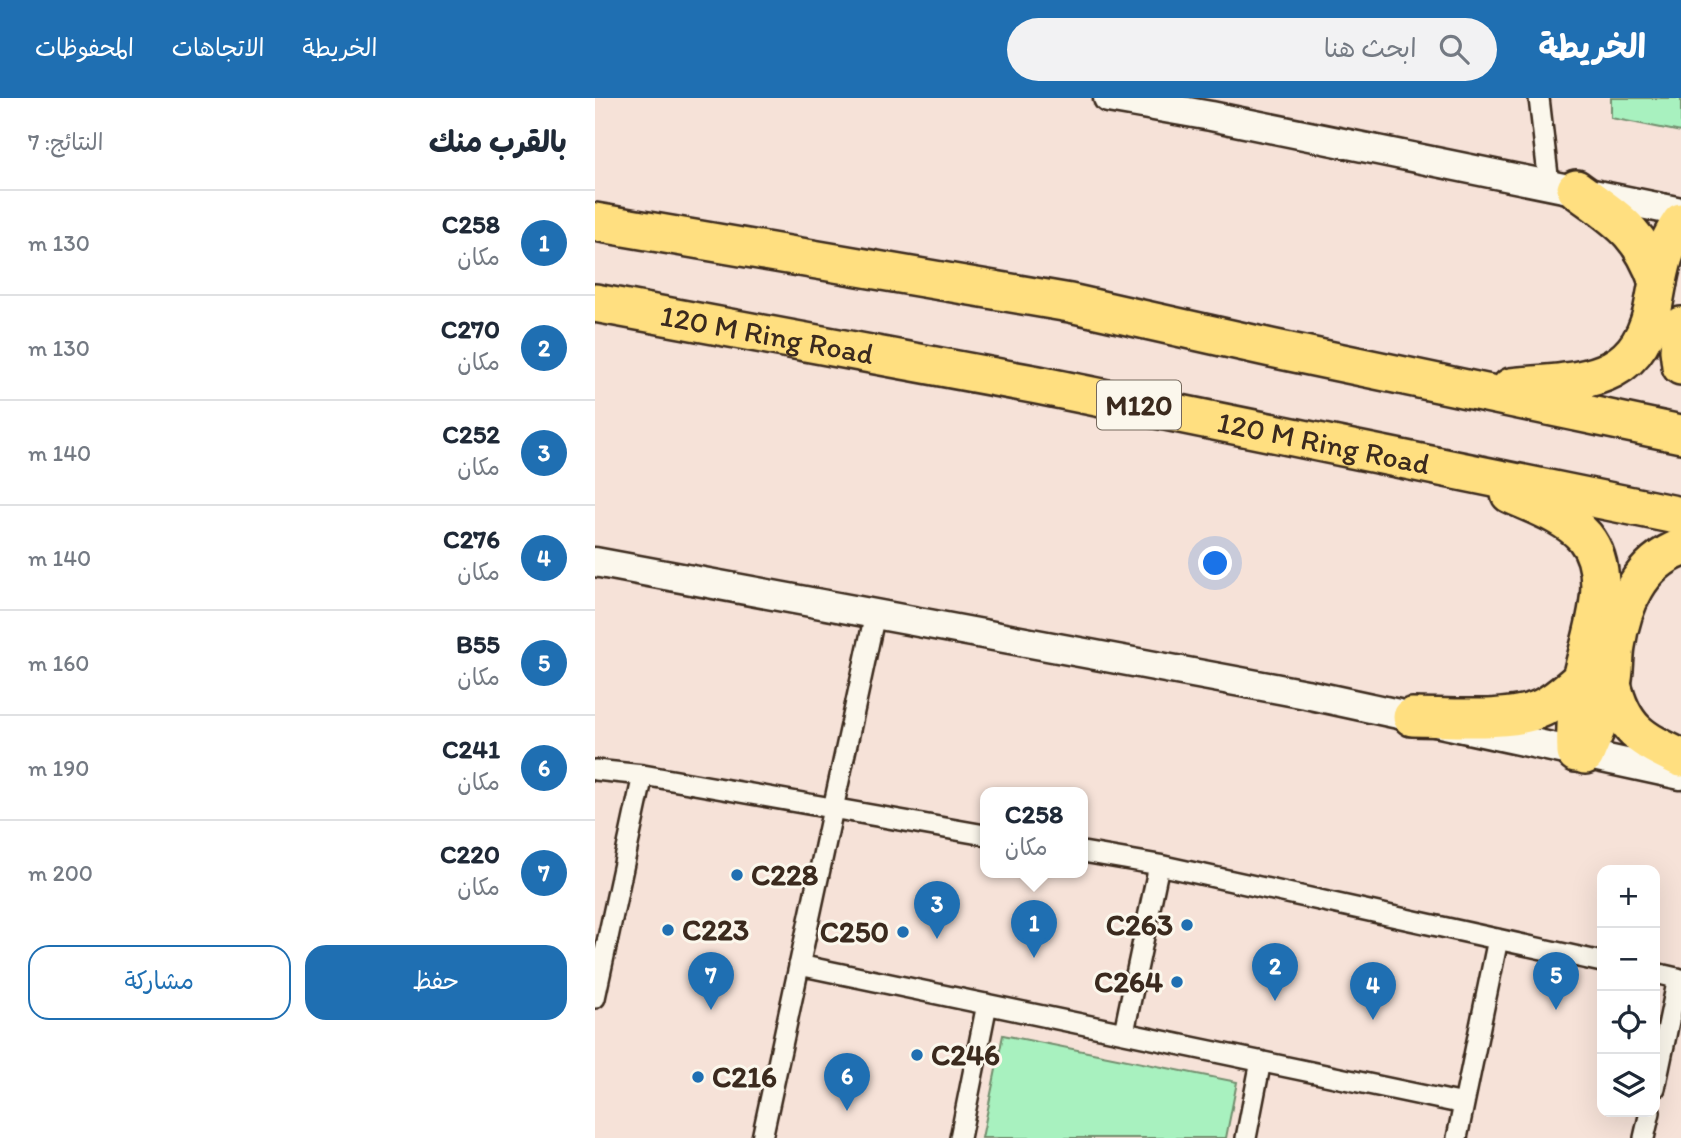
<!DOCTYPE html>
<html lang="ar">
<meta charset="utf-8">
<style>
body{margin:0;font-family:Itim,"Playpen Sans Arabic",sans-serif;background:#f2f2f3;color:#1f2937;direction:rtl}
.controls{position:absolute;right:21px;bottom:21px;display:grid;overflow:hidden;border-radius:14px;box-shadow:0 7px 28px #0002}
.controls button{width:63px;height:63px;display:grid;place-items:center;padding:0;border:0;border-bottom:2px solid #e0e1e3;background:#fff;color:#1f2937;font:35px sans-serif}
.you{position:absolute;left:621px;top:466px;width:24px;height:24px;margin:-18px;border:5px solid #fff;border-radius:50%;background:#1a73e8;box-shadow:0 0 0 10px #1a73e833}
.badge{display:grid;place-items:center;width:46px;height:46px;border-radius:50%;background:#1f6fb2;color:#fff;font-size:23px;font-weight:700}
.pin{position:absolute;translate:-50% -58px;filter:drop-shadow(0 2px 4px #0008)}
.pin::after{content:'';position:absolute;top:37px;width:24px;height:21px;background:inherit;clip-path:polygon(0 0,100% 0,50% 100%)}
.popup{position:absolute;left:385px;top:689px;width:108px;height:91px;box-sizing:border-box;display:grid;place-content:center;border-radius:14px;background:#fff;filter:drop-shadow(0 2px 5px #0005);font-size:23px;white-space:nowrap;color:#747a83}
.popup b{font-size:26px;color:#1f2937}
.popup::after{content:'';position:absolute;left:50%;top:100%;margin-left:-14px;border:14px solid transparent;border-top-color:#fff}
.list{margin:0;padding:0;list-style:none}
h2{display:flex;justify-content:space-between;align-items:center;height:91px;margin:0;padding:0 28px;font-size:30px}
h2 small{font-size:23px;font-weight:400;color:#747a83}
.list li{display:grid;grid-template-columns:46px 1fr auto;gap:21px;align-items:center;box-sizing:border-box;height:105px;padding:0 28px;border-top:2px solid #e0e1e3}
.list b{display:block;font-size:26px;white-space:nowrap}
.list p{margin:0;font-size:23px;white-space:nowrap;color:#747a83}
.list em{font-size:23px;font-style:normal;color:#747a83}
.actions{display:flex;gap:14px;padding:21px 28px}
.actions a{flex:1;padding:16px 0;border:2px solid #1f6fb2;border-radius:21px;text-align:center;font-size:24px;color:#1f6fb2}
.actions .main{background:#1f6fb2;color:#fff}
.icon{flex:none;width:38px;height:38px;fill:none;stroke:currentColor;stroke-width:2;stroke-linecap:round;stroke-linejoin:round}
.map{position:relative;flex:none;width:1086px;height:1040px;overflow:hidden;direction:ltr}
header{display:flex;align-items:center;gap:42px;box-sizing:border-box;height:98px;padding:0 35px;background:#1f6fb2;color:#fff}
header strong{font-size:33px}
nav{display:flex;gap:38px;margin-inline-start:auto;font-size:24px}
.search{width:490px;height:63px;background:#f2f2f3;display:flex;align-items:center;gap:18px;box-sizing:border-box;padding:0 24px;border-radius:38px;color:#747a83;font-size:26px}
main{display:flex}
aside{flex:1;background:#fff}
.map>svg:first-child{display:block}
</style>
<header>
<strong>الخريطة</strong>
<div class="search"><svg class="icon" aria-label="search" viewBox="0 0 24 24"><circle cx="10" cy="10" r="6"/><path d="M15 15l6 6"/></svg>ابحث هنا</div>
<nav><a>الخريطة</a><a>الاتجاهات</a><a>المحفوظات</a></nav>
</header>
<main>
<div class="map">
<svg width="1086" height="1040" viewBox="0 0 1086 1040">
<rect width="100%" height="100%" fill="#f6e2d8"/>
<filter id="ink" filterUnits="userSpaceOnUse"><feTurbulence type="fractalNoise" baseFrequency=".0143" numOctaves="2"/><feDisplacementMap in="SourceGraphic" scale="14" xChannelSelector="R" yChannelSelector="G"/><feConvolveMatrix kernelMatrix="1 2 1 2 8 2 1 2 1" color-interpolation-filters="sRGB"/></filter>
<g filter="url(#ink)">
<path fill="#a8f1bf" stroke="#728e6e" stroke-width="2" d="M1016,0H1086V34L1016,20Z
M408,937L642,984L631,1040H387Z"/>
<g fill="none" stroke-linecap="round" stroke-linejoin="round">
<defs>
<path id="street" d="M944,0L954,86
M0,672L48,677L390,737
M488,754L564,767L1007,864
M204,867L869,1006
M1060,875L1086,881
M0,900L48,677
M529,934L564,767
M1060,990L1083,880
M167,1040L280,516
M365,1040L392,906
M651,1040L666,963
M862,1040L903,841
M1049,1040L1055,1014"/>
<path id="secondary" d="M513,0L616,18L1086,114
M0,464L711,596L1086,677"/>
<g id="highway">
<path d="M981,91C1023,122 1045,133 1063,184"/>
<path d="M0,124L475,205L676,250L1086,336"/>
<path id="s1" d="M0,205L443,287L1086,418"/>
<path d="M1086,228L1084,252L1086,268"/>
<path d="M916,289C987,282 1046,288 1060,200C1065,172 1069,148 1086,124"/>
<path d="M915,396C939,407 972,418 990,439C1023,480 992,546 984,590C981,612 980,633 981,655"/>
<path d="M1017,586C1028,632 1046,641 1086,660"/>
<path d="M817,619C853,619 915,625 947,610C962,603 974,591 986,581"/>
<path d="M990,657C999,634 1012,610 1017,586C1020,574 1019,561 1021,548C1027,507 1045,465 1086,450"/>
</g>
</defs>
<use href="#street" stroke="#3b2a1e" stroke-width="24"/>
<use href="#secondary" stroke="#3b2a1e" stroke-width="33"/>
<use href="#highway" stroke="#3b2a1e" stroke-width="42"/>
<use href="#street" stroke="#fbf7ec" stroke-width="19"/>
<use href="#secondary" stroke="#fbf7ec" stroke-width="28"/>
<use href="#highway" stroke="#ffdf80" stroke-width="37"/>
</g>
</g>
<g fill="#1f6fb2" stroke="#fbf7ec" stroke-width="2.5">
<circle cx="142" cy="777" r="7"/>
<circle cx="592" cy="827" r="7"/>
<circle cx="73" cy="832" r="7"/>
<circle cx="308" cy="834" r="7"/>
<circle cx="582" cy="884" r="7"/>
<circle cx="322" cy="957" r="7"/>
<circle cx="103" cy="979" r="7"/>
</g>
<g text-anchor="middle" stroke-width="6" stroke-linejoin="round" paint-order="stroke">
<rect fill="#fbf7ec" stroke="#75685c" stroke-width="2" x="502" y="282.5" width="84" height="49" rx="5"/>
<g font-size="28" font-weight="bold" fill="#3b2a1e">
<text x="544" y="317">M120</text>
</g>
<g font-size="30" fill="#3b2a1e" stroke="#fbf7ec">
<text dy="10" stroke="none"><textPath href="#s1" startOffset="175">120 M Ring Road</textPath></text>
<text dy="10" stroke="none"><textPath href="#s1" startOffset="742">120 M Ring Road</textPath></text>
</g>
<g font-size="30" font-weight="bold" fill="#3b2a1e" stroke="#fbf7ec" text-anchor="start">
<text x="156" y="787">C228</text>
<text x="578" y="837" text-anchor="end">C263</text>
<text x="87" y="842">C223</text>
<text x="294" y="844" text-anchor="end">C250</text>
<text x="568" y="894" text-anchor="end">C264</text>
<text x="336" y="967">C246</text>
<text x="117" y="989">C216</text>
</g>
</g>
</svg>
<div class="controls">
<button>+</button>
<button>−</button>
<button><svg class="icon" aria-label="locate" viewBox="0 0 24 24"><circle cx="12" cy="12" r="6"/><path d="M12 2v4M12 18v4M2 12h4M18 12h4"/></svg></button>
<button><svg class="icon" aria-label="layers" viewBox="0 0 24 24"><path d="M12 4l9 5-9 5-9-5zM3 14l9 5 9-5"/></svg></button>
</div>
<div class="you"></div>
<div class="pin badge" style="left:439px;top:860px">1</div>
<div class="popup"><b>C258</b>مكان</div>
<div class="pin badge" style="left:680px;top:903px">2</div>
<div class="pin badge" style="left:342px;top:841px">3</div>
<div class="pin badge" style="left:778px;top:922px">4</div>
<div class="pin badge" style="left:961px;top:912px">5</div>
<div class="pin badge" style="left:252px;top:1013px">6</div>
<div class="pin badge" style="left:116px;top:912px">7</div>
</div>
<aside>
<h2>بالقرب منك<small>النتائج: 7</small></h2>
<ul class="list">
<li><span class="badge">1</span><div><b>C258</b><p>مكان</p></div><em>130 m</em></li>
<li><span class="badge">2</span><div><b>C270</b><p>مكان</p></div><em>130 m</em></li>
<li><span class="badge">3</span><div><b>C252</b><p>مكان</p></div><em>140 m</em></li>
<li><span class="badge">4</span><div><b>C276</b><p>مكان</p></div><em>140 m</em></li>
<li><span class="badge">5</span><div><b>B55</b><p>مكان</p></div><em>160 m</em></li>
<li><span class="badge">6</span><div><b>C241</b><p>مكان</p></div><em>190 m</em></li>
<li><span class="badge">7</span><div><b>C220</b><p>مكان</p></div><em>200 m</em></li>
</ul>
<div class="actions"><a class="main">حفظ</a><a>مشاركة</a></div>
</aside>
</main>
